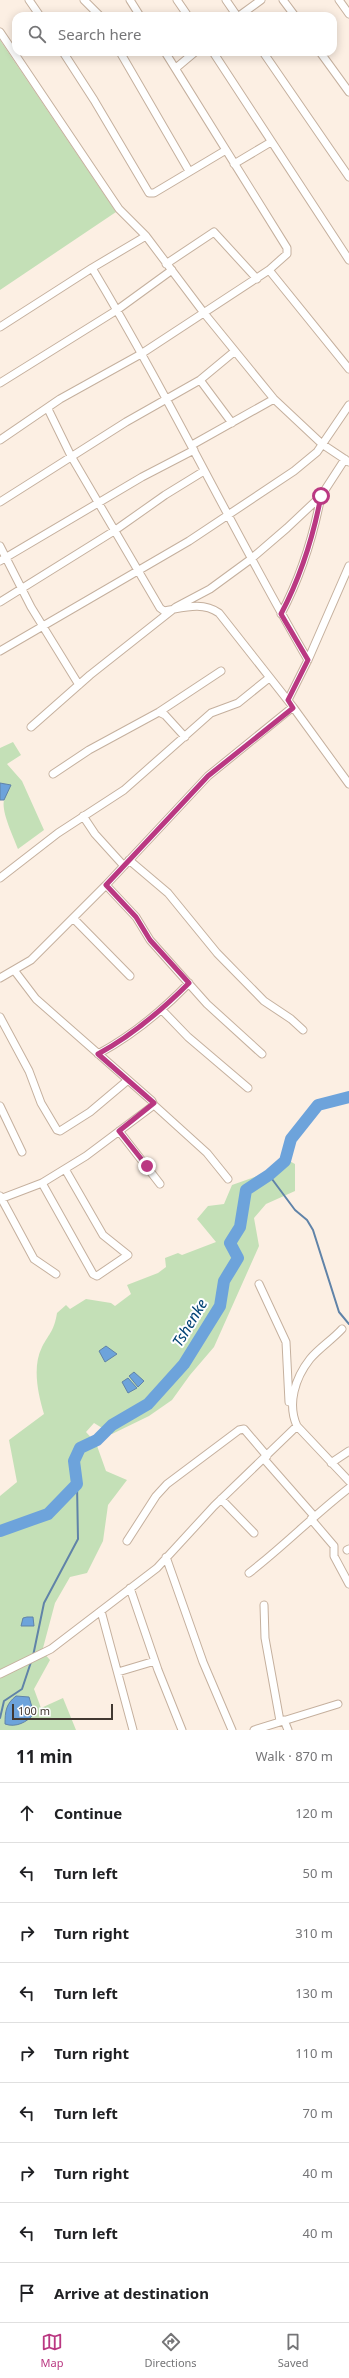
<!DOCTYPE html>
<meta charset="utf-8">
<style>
body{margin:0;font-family:"Noto Sans",sans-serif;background:#f2f2f2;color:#202124}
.scale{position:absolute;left:12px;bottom:10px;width:101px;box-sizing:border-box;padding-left:4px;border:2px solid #413831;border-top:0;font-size:11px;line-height:14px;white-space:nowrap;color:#413831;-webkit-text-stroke:3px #fefefe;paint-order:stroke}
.stop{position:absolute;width:12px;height:12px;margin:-9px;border:3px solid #ba3882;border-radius:50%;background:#fff}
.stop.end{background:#ba3882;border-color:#fff;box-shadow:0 1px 4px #0008}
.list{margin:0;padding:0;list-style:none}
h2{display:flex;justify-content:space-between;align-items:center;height:52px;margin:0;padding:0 16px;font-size:17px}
h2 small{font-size:13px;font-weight:400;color:#757577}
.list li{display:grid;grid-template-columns:26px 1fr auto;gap:12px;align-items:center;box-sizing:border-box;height:60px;padding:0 16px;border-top:1px solid #e0e0e0}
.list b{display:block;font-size:15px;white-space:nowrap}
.list em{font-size:13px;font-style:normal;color:#757577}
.icon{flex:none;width:22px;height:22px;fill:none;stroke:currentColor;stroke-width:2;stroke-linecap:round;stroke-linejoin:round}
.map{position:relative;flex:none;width:349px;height:1730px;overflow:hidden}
.search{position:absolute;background:#fff;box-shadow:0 2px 10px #0003;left:12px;right:12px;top:12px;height:44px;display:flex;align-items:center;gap:10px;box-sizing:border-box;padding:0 14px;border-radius:12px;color:#757577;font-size:15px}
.sheet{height:592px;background:#fff}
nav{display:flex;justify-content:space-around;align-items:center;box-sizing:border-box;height:56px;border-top:1px solid #e0e0e0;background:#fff;font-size:11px;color:#757577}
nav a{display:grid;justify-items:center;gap:2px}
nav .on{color:#ba3882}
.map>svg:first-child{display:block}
</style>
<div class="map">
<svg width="349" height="1730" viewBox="0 0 349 1730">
<rect width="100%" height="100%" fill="#fcefe3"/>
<path fill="#c4e0b7" d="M0,40L116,212L0,290Z
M13,742L21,755L7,764L22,781L44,830L18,849C14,838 1,812 4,800C5,795 8,790 10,785L0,783V748Z
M282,1157L295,1164V1191L266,1204L254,1218L259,1246L214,1347L190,1375L172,1400L149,1416L112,1434L94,1423L86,1432L96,1443L106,1471L127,1480L108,1505L103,1541L87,1573L70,1577L55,1603L43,1648V1652L50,1660L34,1689L41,1708L63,1698L76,1730H0V1496L17,1482L9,1440L44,1414C38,1394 32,1367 42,1347C50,1332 54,1331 57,1313L66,1305L70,1309L86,1299L111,1303L115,1306L131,1294L127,1285L158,1273L166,1267L165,1258L178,1253L182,1255L216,1242L197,1219L208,1206L224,1204L232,1185L263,1174Z"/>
<path fill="#6da3db" stroke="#6083a8" d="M0,783L11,785L4,800H0Z
M106,1346L117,1354L105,1362L99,1351Z
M134,1372L144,1381L138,1387L129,1376Z
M128,1378L137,1388L128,1393L122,1382Z
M27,1617H33L34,1626H21L23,1618Z
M16,1696L29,1697L34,1714C27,1722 16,1728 5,1724C5,1711 6,1704 16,1696Z"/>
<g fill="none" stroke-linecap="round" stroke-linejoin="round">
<path stroke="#6083a8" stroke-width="2" d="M269,1175L295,1210L307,1220L313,1230L339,1312L349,1324
M33,1656L44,1603L78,1539L77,1484
M0,1718L4,1701L22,1689L31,1662"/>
<path stroke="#6da3db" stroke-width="12" d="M0,1531L48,1514L77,1484L74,1461L80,1448L97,1440L112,1425L148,1404L184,1364L220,1306L224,1281L238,1258L230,1243L240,1227L246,1190L269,1175L285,1161L291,1139L318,1105L349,1097"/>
<defs>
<path id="minor" d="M29,0L40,16
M84,0L100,16
M130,0L140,16
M177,0L188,16
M226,0L237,16
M283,0L295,16
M339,0L349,14
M239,16L261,0
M0,32L119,209L146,236L204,313L274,399L322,444L349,462
M63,52L94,100L149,193H154L226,150
M120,52L189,171
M165,52L287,248V254L269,270L349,369
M213,52L349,260
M263,52L349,177
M320,52L349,92
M176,68L195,52
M234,164L271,142
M166,264L214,232L257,279
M92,268C169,396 233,531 308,660
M0,327L92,268L146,236
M200,380L232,423
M0,383L117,310L172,270
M48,409L71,456L160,608L164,611C183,608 202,601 219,613L293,707L349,784
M0,440L60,399L141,354L269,270
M192,445L274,399
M0,502L126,422L200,380L235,351
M0,546L31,607L79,685
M0,561L142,477L194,450
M0,602L114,531L165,495L204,471
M281,614C301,576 313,538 321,496
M0,651L189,541L294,471L317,452L349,405
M288,700L308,660L349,566
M159,712L221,671
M31,727L90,675L176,607L210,589L251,559L287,528L321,496L345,459
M53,774L89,750L159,712L165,715L185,737
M83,816L95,834L124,866
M129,860L168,893L217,953L264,1001L291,1019L303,1030
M0,878L58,833L124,790L211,713L238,703L269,678
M106,885L136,917L150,940L207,1004L262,1054
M73,918L130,976
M14,970L36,999L152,1101L154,1105L207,1153L228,1179
M0,978L31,960L106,885L208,776L293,707
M162,1010L188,1037L248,1088
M0,1017L29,1071L41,1103L57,1130L60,1131L90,1112L128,1080
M98,1054C133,1035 161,1012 189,983
M0,1106L22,1152
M119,1131L160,1184
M42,1183L93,1274L97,1276L128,1255L103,1235L65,1169
M0,1196L34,1259L56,1274
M0,1199L42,1183L86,1156L154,1105
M259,1284L286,1342L289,1402
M342,1329C332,1340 319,1348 310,1359C295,1378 287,1404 297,1426L349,1481
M264,1459L314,1516
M331,1463L349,1451
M221,1499L254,1533
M311,1519L334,1546V1556L349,1584
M127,1541L156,1496L167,1484L239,1430L244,1429L267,1456
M347,1550L349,1549
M166,1557L203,1662L232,1730
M249,1573C284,1546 314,1515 349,1488
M130,1588L158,1670L182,1730
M264,1605L265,1638L280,1721
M101,1611L133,1730
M118,1672L155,1661
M0,1674L51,1649L157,1568L214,1506L297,1426
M284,1720L288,1730
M254,1730L338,1704"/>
</defs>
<use href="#minor" stroke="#c5b09e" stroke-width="9"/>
<use href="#minor" stroke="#fff" stroke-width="7"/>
</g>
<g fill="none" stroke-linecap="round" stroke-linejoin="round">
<path stroke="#ba3882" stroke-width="5" d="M147,1166L119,1131L154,1103L98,1054C133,1035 161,1011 189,983L150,940L136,917L106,885L208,776L293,708L288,700L308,660L281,614C301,576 313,538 321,496"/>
</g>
<g text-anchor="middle" stroke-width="4" stroke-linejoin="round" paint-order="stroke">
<g font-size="15" font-style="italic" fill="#024375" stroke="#fefefe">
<text transform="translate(190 1323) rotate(-59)" y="5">Tshenke</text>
</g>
</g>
</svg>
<div class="scale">100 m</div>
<div class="stop" style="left:321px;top:496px"></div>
<div class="stop end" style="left:147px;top:1166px"></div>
<div class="search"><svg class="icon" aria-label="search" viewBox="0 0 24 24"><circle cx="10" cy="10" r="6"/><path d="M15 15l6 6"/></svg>Search here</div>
</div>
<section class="sheet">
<h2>11 min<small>Walk · 870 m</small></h2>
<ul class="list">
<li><svg class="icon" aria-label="ahead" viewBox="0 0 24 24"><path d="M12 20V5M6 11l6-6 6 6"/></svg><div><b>Continue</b></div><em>120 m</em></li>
<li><svg class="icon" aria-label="left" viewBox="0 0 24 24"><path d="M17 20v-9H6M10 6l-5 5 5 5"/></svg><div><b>Turn left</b></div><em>50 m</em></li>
<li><svg class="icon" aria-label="right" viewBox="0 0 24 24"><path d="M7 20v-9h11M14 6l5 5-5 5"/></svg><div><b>Turn right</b></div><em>310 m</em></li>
<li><svg class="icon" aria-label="left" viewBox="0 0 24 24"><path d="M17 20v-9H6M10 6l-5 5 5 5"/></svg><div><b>Turn left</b></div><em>130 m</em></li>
<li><svg class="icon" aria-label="right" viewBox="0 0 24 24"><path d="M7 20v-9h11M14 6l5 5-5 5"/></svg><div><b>Turn right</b></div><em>110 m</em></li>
<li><svg class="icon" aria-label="left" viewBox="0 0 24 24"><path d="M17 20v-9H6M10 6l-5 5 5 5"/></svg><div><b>Turn left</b></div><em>70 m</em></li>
<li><svg class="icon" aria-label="right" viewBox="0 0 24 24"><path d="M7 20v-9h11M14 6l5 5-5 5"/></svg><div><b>Turn right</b></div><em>40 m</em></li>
<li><svg class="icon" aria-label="left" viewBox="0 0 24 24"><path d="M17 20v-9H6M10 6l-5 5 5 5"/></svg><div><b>Turn left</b></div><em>40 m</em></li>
<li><svg class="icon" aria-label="arrive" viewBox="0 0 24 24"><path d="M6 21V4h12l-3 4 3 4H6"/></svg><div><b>Arrive at destination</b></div></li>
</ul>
</section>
<nav>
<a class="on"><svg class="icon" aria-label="map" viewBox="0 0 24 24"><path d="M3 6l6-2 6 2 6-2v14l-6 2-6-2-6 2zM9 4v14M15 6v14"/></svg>Map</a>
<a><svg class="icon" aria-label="directions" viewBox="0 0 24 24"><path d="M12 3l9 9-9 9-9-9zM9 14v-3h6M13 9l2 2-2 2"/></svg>Directions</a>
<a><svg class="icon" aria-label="saved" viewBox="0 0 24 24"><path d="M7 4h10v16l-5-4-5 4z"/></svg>Saved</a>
</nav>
